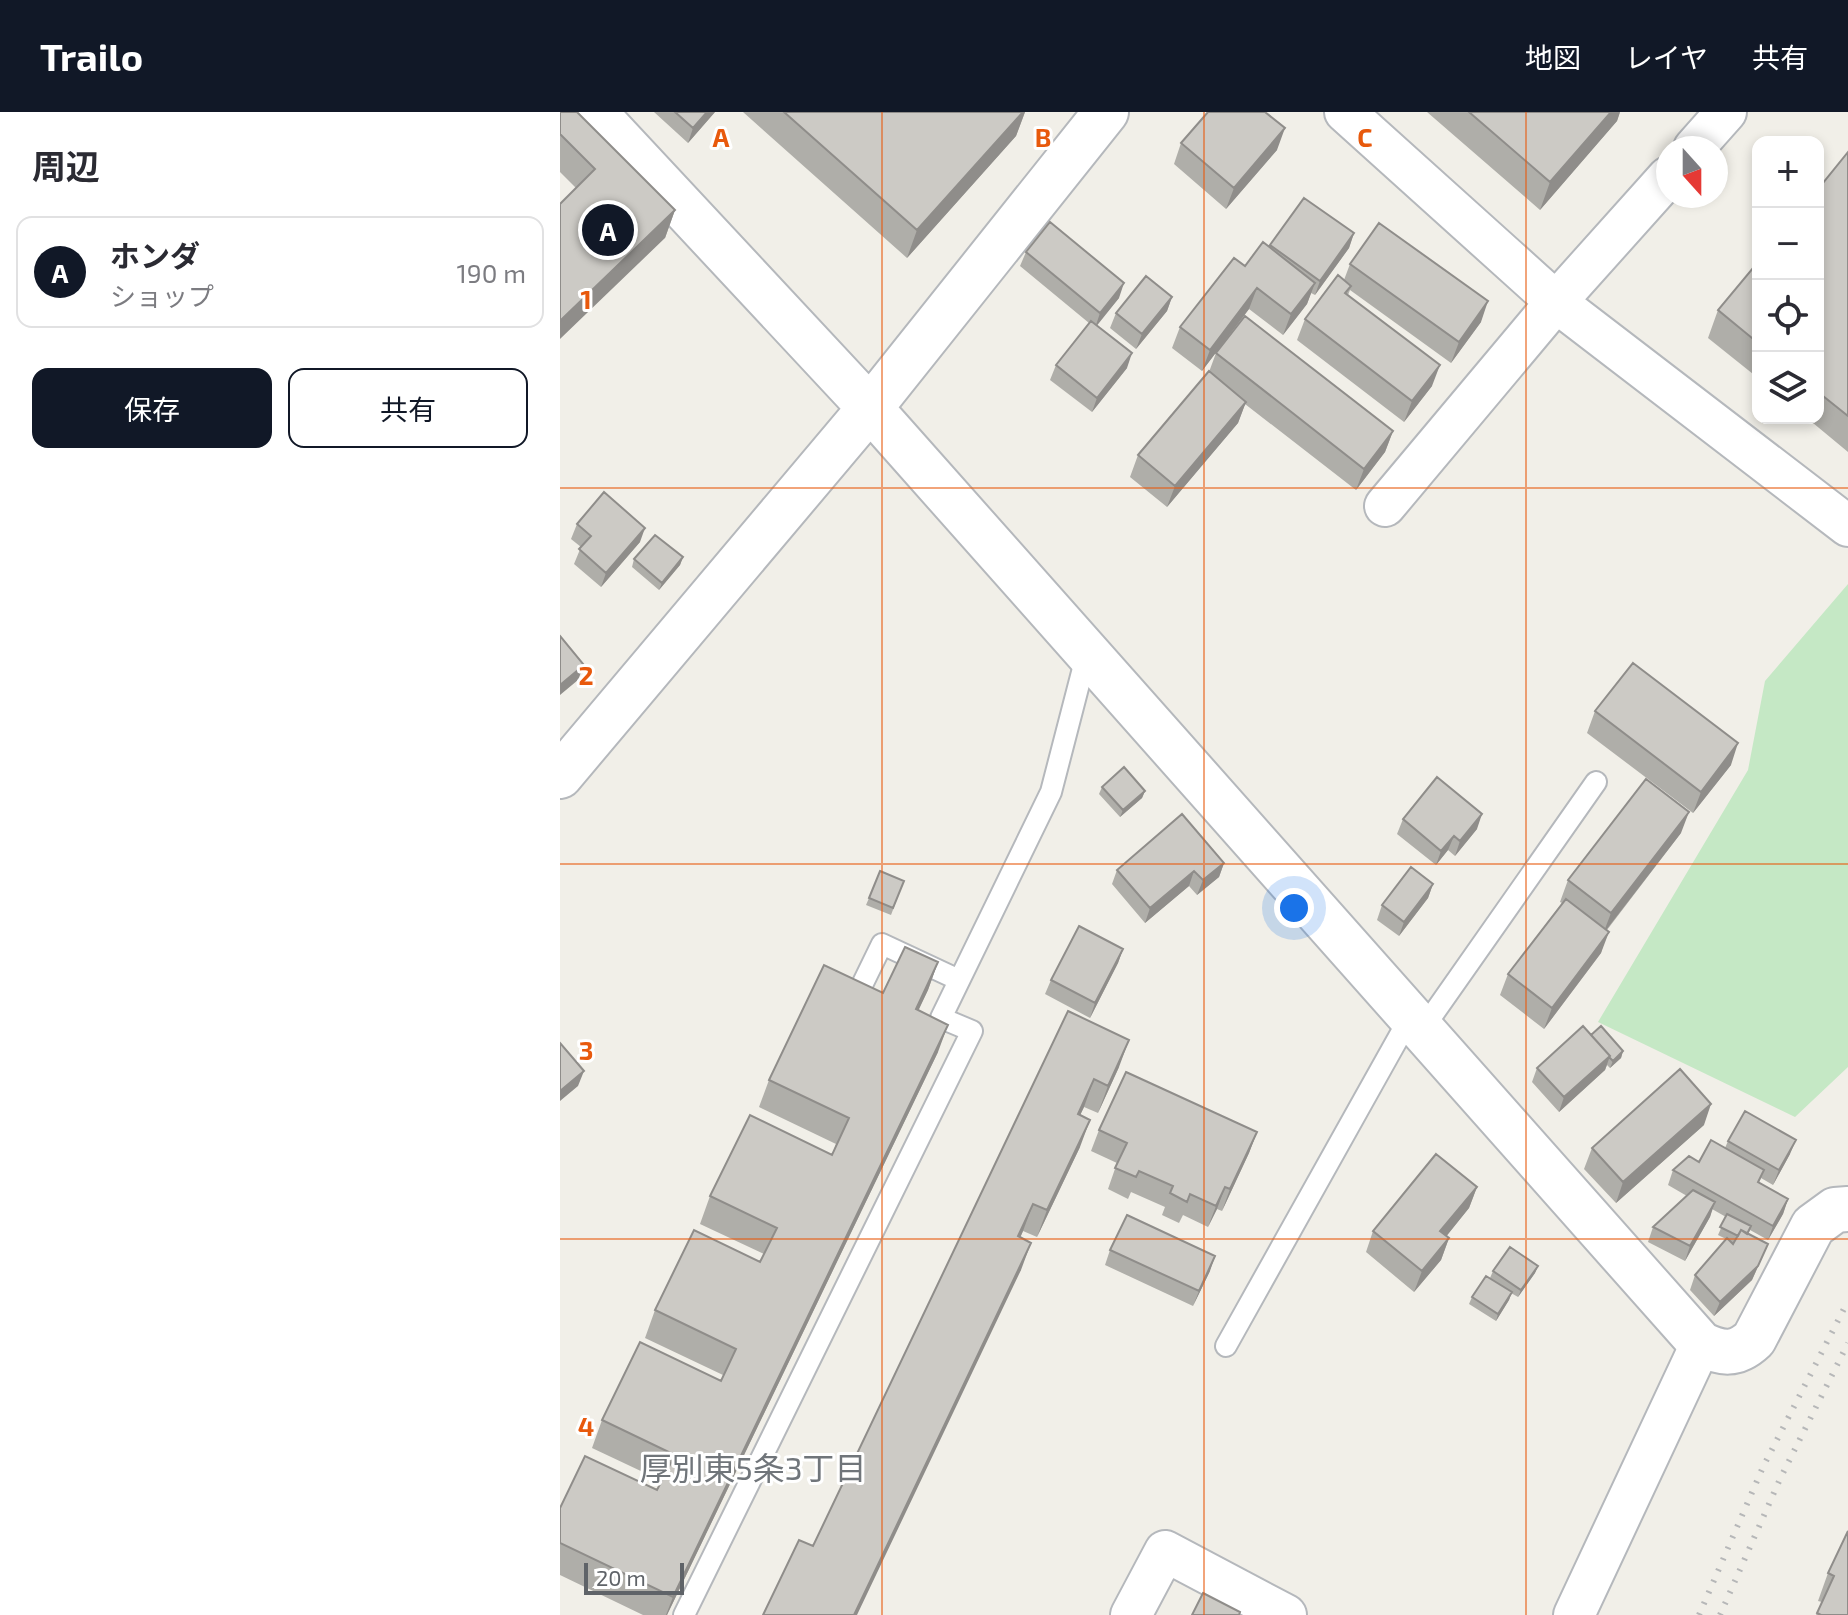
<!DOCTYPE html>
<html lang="ja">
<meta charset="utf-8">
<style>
body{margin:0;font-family:"Exo 2","Noto Sans JP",sans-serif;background:#f7f7f7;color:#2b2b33}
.controls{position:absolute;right:24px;top:24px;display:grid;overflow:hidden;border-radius:16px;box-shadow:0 4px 12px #0003}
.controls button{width:72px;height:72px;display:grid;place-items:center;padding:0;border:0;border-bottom:2px solid #e1e1e2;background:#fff;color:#2b2b33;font:40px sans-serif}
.compass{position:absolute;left:1096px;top:24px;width:72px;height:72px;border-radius:50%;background:#fff;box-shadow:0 4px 12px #0003;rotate:159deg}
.scale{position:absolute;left:24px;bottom:20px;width:100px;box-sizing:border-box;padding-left:8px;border:4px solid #5f6368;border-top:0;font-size:22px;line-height:28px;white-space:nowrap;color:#5f6368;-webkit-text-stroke:6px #fff;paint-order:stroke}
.you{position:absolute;left:734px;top:796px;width:28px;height:28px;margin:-20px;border:6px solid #fff;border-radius:50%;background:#1a73e8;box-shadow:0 0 0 12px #1a73e833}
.badge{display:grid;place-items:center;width:52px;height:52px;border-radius:50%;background:#111827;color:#fff;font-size:26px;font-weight:700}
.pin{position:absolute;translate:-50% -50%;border:4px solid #fff;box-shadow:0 2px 8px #0006}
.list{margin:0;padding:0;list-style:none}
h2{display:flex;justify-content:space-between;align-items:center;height:104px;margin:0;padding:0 32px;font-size:34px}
h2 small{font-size:26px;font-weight:400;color:#7c7c81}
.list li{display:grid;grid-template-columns:52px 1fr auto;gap:24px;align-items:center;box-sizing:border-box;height:112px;margin:0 16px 16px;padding:0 16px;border:2px solid #e1e1e2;border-radius:16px}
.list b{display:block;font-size:30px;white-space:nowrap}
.list p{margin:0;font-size:26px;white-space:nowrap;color:#7c7c81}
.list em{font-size:26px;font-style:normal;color:#7c7c81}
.actions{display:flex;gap:16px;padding:24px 32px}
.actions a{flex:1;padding:18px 0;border:2px solid #111827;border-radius:16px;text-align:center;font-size:28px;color:#111827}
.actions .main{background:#111827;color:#fff}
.icon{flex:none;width:44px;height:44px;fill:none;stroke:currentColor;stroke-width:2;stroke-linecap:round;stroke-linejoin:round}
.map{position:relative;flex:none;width:1288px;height:1503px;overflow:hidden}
header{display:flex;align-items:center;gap:48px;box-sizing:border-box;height:112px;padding:0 40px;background:#111827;color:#fff}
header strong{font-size:38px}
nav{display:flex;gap:44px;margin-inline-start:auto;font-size:28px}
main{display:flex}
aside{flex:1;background:#fff}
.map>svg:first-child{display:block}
</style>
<header>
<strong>Trailo</strong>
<nav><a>地図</a><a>レイヤ</a><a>共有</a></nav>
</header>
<main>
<aside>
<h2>周辺<small></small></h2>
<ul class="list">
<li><span class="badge">A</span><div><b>ホンダ</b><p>ショップ</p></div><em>190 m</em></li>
</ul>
<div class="actions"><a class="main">保存</a><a>共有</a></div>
</aside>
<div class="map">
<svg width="1288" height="1503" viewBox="0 0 1288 1503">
<rect width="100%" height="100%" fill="#f1efe8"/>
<path fill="#c5e8c5" d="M1288,472V955L1235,1005L1038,910L1188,658L1205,569Z"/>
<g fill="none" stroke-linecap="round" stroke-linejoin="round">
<defs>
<path id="service" d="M303,871L322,832L399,868
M862,918L1036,670
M666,1234L850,905
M124,1503L412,919L381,906L491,680L527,541"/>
<path id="minor" d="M785,0L996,190L1288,414
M1134,36L1166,0
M825,394L996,190L1108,65
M571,1503L605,1439L726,1503
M1014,1503L1141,1232"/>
<path id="tertiary" d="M34,0L310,296L1141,1232C1162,1242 1176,1244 1194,1227L1253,1114L1275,1098L1288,1097
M0,664L310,296L546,0"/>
</defs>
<use href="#service" stroke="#b5b8bc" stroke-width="24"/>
<use href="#minor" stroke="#b5b8bc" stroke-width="44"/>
<use href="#tertiary" stroke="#b5b8bc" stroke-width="48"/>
<use href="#service" stroke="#fff" stroke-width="20"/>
<use href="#minor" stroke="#fff" stroke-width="40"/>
<use href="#tertiary" stroke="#fff" stroke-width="44"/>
<path stroke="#b6b7b8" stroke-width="6" stroke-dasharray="2 10" stroke-linecap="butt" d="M1139,1503L1203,1355L1288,1189
M1160,1503L1220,1367L1288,1231"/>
</g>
<path fill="#afaea9" d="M0,0L115,98L105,126L16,76L0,60Z
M94,0H155L128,31Z
M183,0H465L456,24L347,146Z
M867,0H1060L1057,9L980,98Z
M621,31L717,38L666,97L614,52Z
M1288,40V340L1247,306H1258V77Z
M794,121L789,136L755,183L751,181L747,192L723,223L689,197L642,259L612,236L620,215L685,154L709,136L710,133Z
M466,140L559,186L536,213L567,256L532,300L490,268L496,253L529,211L460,154Z
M1198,150V266L1148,226L1158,198Z
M790,152L921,210L891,251L790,178L788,183L872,274L844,310L737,228L745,207L784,168Z
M612,185L607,199L576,237L550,216L556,201Z
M656,241L833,319L825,340L796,378L685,292L678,311L607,395L570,365L578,343L649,260Z
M17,412L80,430L41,475L14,452L21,435L11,427Z
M123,445L120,453L99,478L72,455L74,447Z
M1035,599L1171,653L1133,701L1027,621Z
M542,675L585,679L582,686L560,705L539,682Z
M843,707L917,717L895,744L888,738L876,753L837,722Z
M1121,721L1047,818L1041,841L984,917L940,883L948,862L1002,791L1000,790L1008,768Z
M664,751L659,765L637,783L629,774L585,811L552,772L557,758Z
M344,769L331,803L306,793L309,786Z
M873,772L868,786L839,824L817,808L822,793Z
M563,837L558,851L530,906L485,882L491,868Z
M378,850L368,878L358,898L378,940L107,1503H83L0,1463V1396L97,1378L102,1369L32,1336L42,1308L161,1269L163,1263L85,1226L95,1198L200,1150L204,1142L140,1112L150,1084L272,1043L276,1032L199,995L209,968L323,881Z
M508,899L559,955L538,1001L524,995L520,1003V1035L477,1125L463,1119L460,1126L461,1158L253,1434Z
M1031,923L1063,939L1061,946L1050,956L1047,953L1045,958L999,1000L972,970L977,956Z
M1144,1013L1056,1091L1024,1057L1032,1036Z
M539,1018L697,1020L689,1041L662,1099L657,1097L648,1115L623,1103L619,1111L602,1103L605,1095L571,1080L568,1087L548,1077L557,1051L531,1039Z
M1168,1029L1230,1042L1213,1073L1201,1066L1199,1071L1228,1087L1223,1102L1208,1128L1190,1118L1188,1122L1208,1132L1202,1146L1192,1168L1154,1204L1130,1178L1135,1163L1166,1127L1158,1123L1166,1105L1152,1097L1150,1105L1125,1149L1088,1130L1093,1115L1127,1084L1108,1073L1113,1058L1139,1050L1165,1036Z
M917,1075L909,1096L886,1124L889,1126L881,1148L854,1180L806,1140L813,1119Z
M550,1138L650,1159L633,1194L545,1153Z
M978,1154L975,1161L958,1185L951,1181L949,1188L936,1209L909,1192L912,1185L930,1166L933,1159Z
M1288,1419V1503H1256L1262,1490L1258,1489L1268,1461Z"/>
<path fill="#8f8d8a" d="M147,0H155L128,31L133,16Z
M463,0H465L456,24L347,146L357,118Z
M1051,0H1060L1057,9L980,98L990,70Z
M725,16L717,38L666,97L674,76Z
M115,98L105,126L0,227V209Z
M794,121L789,136L755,183L760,169Z
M564,171L559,186L535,216L540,201Z
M755,171L747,192L723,223L731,202Z
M697,176L689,197L642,259L650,238Z
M612,185L607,199L576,237L582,222Z
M928,189L921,210L891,251L899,230Z
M572,241L567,256L532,300L537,286Z
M880,253L872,274L844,310L852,289Z
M686,290L678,311L607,395L615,374Z
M833,319L825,340L796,378L804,357Z
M85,416L80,430L41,475L46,461Z
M123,445L120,453L99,478L102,471Z
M24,553L18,568L0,583V573Z
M1178,631L1171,653L1133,701L1141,680Z
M585,679L582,686L560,705L563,698Z
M1129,700L1121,721L1043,822L1051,801Z
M922,702L917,717L895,744L900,729Z
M894,724L888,738L876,753L881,739Z
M664,751L659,765L637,783L643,768Z
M634,759L629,774L585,811L590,796Z
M873,772L868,786L839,824L844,810Z
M1049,820L1041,841L984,917L992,896Z
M563,837L558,851L530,906L535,891Z
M378,850L368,878L346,925L356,897Z
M388,913L378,940L107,1503H106L113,1485Z
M569,928L559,955L538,1001L548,974Z
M1063,939L1061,946L1050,956L1053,949Z
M1050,944L1045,958L999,1000L1004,985Z
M24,959L18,974L0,989V979Z
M534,967L524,995L508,1029L518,1002Z
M1151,992L1144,1013L1056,1091L1063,1070Z
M530,1008L520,1035L477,1125L487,1098Z
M697,1020L689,1041L662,1099L670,1077Z
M1236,1028L1230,1042L1213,1073L1219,1058Z
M665,1075L657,1097L648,1115L656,1094Z
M917,1075L909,1096L873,1141L880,1119Z
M1228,1087L1223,1102L1208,1128L1213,1114Z
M1155,1090L1150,1105L1125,1149L1130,1134Z
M473,1092L463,1119L448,1152L458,1124Z
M889,1126L881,1148L854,1180L862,1159Z
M471,1131L461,1158L297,1503H294Z
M1208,1132L1192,1168L1154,1204L1160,1190Z
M655,1144L650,1159L633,1194L639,1179Z
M978,1154L975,1161L958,1185L961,1178Z
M952,1180L949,1188L936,1209L938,1202Z"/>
<path fill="#cccac5" stroke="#8f8d8a" stroke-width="2" d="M0,0H17L115,98L0,209V92L35,57L0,22Z
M115,0H147L133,16Z
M224,0H463L357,118Z
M648,0H705L725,16L674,76L621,31Z
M909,0H1051L990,70Z
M1288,40V304L1258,280V77Z
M744,86L794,121L760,169L710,133Z
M490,110L564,171L540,201L466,140Z
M819,111L928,189L899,230L790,152Z
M703,130L755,171L731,202L697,176L650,238L620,215L674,146L685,154Z
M1198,150V231L1158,198Z
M778,163L791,174L785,181L880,253L852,289L745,207Z
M586,164L612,185L582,222L556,201Z
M685,204L833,319L804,357L656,241Z
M531,209L572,241L537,286L496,253Z
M649,259L686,290L615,374L578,343Z
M44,380L85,416L46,461L19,437L31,424L17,412Z
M95,423L123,445L102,471L74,447Z
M0,524L24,553L0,573Z
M1073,551L1178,631L1141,680L1035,599Z
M564,655L585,679L563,698L542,675Z
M877,665L922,702L900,729L894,724L881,739L843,707Z
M1086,667L1129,700L1051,801L1008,768Z
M622,702L664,751L643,768L634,759L590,796L557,758Z
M851,755L873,772L844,810L822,793Z
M320,759L344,769L333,796L309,786Z
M1006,787L1049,820L992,896L948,862Z
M519,814L563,837L535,891L491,868Z
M345,835L378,850L356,897L388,913L113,1485L0,1431V1396L25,1344L97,1378L115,1343L42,1308L80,1230L161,1269L176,1237L95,1198L134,1118L200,1150L217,1116L150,1084L190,1003L272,1043L289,1006L209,968L264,853L323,881Z
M508,899L569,928L548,974L534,967L518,1002L530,1008L487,1098L473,1092L458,1124L471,1131L294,1503H203L239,1428L253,1434Z
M1023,914L1050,944L1004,985L977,956Z
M1041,914L1063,939L1053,949L1049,945L1050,944L1031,923Z
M0,931L24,959L0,979Z
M1120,957L1151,992L1063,1070L1032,1036Z
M566,960L697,1020L670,1077L665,1075L656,1094L630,1082L627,1090L610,1081L613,1074L579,1059L576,1065L555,1056L567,1031L539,1018Z
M1185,999L1236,1028L1219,1058L1168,1029Z
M1151,1028L1204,1058L1198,1070L1228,1087L1213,1114L1113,1058L1129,1044L1139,1050Z
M876,1042L917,1075L880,1119L889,1126L862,1159L813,1119Z
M1133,1078L1155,1090L1130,1134L1093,1115Z
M1167,1102L1191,1114L1187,1122L1181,1118L1178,1124L1160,1115Z
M567,1103L655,1144L639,1179L550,1138Z
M1181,1118L1208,1132L1198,1154L1160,1190L1135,1163L1167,1126L1173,1132Z
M950,1135L978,1154L961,1178L933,1159Z
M926,1164L952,1180L938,1202L912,1185Z
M1288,1419V1503H1261L1257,1501L1274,1464L1268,1461Z
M643,1481L680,1500L679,1503H632Z"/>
<path fill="none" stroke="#e8590c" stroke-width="2" stroke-opacity="0.55" d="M322,0V1503M644,0V1503M966,0V1503M0,376H1288M0,752H1288M0,1127H1288"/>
<g text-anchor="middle" stroke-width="6" stroke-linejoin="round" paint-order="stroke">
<g font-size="32" fill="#70757a" stroke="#fff">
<text x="193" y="1368">厚別東5条3丁目</text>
</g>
</g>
<g font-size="26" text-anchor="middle" font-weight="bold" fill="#e8590c" stroke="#fff" stroke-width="6" stroke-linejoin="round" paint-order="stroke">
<text x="161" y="35">A</text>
<text x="483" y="35">B</text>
<text x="805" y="35">C</text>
<text x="26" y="197">1</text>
<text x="26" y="573">2</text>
<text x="26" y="948">3</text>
<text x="26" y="1324">4</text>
</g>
</svg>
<div class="controls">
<button>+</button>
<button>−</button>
<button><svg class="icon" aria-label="locate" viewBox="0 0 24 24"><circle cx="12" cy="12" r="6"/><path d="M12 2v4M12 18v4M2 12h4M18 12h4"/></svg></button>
<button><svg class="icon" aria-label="layers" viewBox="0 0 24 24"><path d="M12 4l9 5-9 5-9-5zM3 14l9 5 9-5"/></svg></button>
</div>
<svg class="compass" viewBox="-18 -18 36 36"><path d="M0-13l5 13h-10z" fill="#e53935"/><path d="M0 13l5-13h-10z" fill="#7c7c81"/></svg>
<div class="scale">20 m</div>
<div class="you"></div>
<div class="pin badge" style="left:48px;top:118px">A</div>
</div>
</main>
